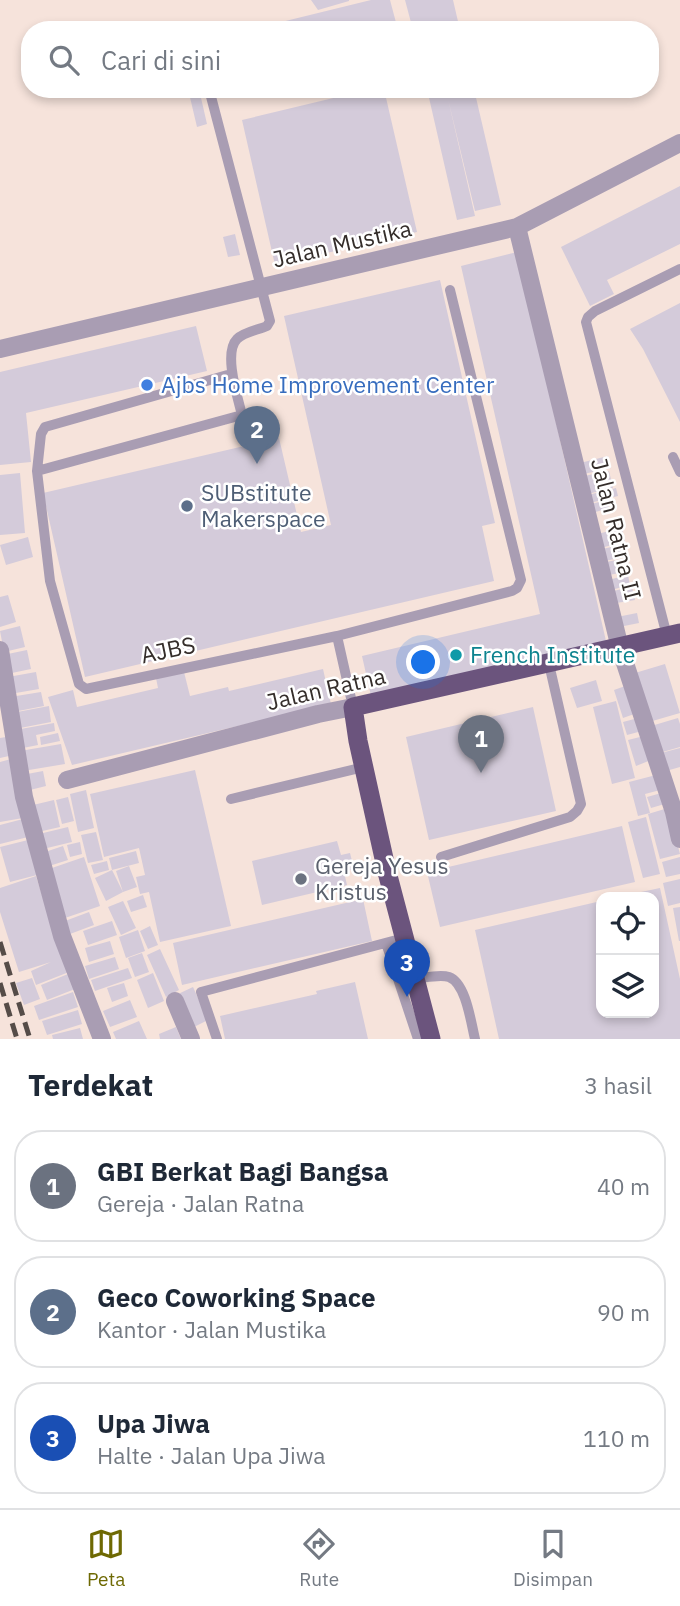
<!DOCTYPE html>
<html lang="id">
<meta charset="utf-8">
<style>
body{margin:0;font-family:"IBM Plex Sans",sans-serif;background:#f6f6f7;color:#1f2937}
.controls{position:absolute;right:21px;bottom:21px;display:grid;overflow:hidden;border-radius:14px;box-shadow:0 4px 10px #0003}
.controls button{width:63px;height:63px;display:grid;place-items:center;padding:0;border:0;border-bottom:2px solid #e0e1e3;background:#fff;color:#1f2937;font:35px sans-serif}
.you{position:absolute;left:424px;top:663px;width:24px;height:24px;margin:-18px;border:5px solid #fff;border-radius:50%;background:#1a73e8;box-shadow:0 0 0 10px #1a73e833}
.badge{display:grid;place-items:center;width:46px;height:46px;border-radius:50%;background:#6e6903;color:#fff;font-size:23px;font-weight:700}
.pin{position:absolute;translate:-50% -58px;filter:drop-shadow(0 2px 4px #0008)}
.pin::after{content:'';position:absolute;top:37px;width:24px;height:21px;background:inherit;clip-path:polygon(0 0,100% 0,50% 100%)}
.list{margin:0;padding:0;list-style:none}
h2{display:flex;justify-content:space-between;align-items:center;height:91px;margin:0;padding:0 28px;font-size:30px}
h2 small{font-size:23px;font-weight:400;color:#747a83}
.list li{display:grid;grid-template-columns:46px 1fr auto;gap:21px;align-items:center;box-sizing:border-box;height:112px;margin:0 14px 14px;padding:0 14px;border:2px solid #e0e1e3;border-radius:28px}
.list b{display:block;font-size:26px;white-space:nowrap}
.list p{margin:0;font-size:23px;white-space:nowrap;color:#747a83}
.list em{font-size:23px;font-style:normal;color:#747a83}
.icon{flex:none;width:38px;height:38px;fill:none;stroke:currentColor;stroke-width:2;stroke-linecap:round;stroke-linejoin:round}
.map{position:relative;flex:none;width:680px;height:1039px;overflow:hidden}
.search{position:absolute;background:#fff;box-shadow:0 4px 10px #0003;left:21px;right:21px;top:21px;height:77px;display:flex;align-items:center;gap:18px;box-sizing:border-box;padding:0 24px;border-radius:28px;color:#747a83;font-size:26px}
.sheet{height:469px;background:#fff}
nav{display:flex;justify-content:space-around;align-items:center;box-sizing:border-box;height:98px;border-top:2px solid #e0e1e3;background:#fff;font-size:19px;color:#747a83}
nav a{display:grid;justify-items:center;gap:4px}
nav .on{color:#6e6903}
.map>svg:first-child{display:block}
</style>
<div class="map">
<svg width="680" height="1039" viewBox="0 0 680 1039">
<rect width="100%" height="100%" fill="#f6e3db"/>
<path fill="#d4cbda" d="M311,0H349V1L318,10Z
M371,0H390L398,30H262L261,27Z
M405,0H453L460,30H413Z
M188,89H199L207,124L197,127Z
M371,89H384L417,232L275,265L242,120Z
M427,89H474L501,205L475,211L448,99L475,216L457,220Z
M680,186V244L607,280L614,294L590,306L561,247Z
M235,234L240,255L228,257L223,237Z
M517,252L606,641L371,696L362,656L540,614L461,266Z
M440,280L495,523L482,526L494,581L85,677L43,493L279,438L301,532L331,525L284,316Z
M680,303V422L643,349L630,329Z
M196,326L207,371L26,413L31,462L0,465V372Z
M608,456L611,468L579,475L576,464Z
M609,471L613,488L583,495L579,477Z
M20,473L25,533L0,535V475Z
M616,488L618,496L586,504L584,496Z
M607,500L609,508L589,514L587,505Z
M622,528L625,542L600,548L597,534Z
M28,537L33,557L6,565L0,545Z
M626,544L628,556L605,561L602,549Z
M627,558L630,571L609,575L606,562Z
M628,575L630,585L611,590L608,580Z
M632,587L635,600L610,604L608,592Z
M8,595L16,622L0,627V597Z
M637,613L639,623L619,627L617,617Z
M20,626L25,647L4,652L0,631Z
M27,650L31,669L7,674L3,655Z
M665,664L680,713L649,722L635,673Z
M323,669L331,704L72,765L48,697L73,690L77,707L158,688L156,678L184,672L190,696L228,687L229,691Z
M36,672L39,689L10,694L8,677Z
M596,680L602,701L577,708L570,688Z
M628,685L637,713L623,718L614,690Z
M41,692L44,706L13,712L10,697Z
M616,701L635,778L612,784L593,707Z
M49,706L51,722L15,729L12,713Z
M533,707L556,811L429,840L406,737Z
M638,718L642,731L627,735L623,722Z
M678,718L680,724V747L659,753L651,726Z
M54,723L55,731L36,735L38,745L18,749L15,730Z
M58,733L60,741L41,745L40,737Z
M644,736L651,760L636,766L628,740Z
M6,737L9,756L0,758V738Z
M61,744L65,764L23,771L20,751Z
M680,748V767L666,771L661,753Z
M11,759L23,818L0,822V762Z
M195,770L231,926L160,942L149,892L140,894L136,877L145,875L139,848L104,857L90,794Z
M43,771L46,786L26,791L22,775Z
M660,774L664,789L645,794L650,813L638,816L629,782Z
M86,790L94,828L78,832L70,794Z
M665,792L668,803L651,808L647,797Z
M68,797L74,821L62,824L56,800Z
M54,800L60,827L38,832L33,805Z
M668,808L680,854L660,859L648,814Z
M646,817L660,874L643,878L628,822Z
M23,819L28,837L0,844V825Z
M622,826L635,882L440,927L427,872Z
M68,827L72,842L43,849L39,834Z
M96,832L103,860L88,863L81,835Z
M28,840L37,875L10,882L0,847Z
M337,841L341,855L350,853L354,869L344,872L347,885L262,905L252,861Z
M80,842L82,854L70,857L67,845Z
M63,846L68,860L46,867L42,853Z
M136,851L139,863L112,870L109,858Z
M84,857L100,906L65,918L49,869Z
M680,857V874L666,877L662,862Z
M107,861L109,870L94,874L91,865Z
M129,866L137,887L123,892L116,871Z
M112,870L123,892L106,901L95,878Z
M36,876L62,959L69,972L36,985L31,971L51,962L19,972L0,912V888Z
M680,879V903L668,906L663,883Z
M660,888L680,979V1039H499L475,930L601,901V1013H654V897L622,896Z
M143,895L147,907L131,912L127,901Z
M363,899L372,941L182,985L173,943Z
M123,901L136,928L121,935L108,907Z
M680,907V941H679L673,908Z
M89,912L94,925L70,934L65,921Z
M112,921L117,935L88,945L83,931Z
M150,926L158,945L148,949L140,931Z
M138,930L145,951L126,958L119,937Z
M110,941L114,954L89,962L85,948Z
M160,949L179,990L166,997L147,955Z
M142,953L149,972L135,977L128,958Z
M115,957L119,969L89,979L85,966Z
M128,968L132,978L95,991L91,980Z
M153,973L164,1001L148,1008L137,980Z
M68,974L75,989L47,1000L41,985Z
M32,978L40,999L24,1005L16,983Z
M355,982L368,1039H225L220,1016L317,994L316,991Z
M124,983L128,996L112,1002L107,988Z
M193,987L208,1020L192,1028L176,995Z
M73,992L78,1007L39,1020L34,1006Z
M130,1000L137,1017L110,1027L103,1011Z
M78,1010L82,1024L47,1035L42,1021Z
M139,1021L147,1039H116L113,1032Z
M176,1027L181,1039H160L159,1034Z
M80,1028L83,1039H53L52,1035Z"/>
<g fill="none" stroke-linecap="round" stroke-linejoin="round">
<path stroke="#a99db3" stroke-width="10" d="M231,374L45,427L41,434L37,471L50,581L79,684L86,689L337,636L512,591L517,588L521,580L450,290
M673,457L680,472
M37,471L242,415C238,398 223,353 237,339C244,332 258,330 267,326L270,321L209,89
M337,636L353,707
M667,636L586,322L588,317L595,311L680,269
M231,799L364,767
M441,857L570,817L577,811L581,804L549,664
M386,943L418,1039
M414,979C425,978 439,974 449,977C466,983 471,1023 475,1039
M217,1039L201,992L404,938"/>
<path stroke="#a99db3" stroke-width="18" d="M517,227L620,648L674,812L680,839
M0,349L517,227L680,143
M0,650L24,797L62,936L102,1039
M67,780L318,714L353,707
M175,1001L191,1039"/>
<path stroke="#6b547d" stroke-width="19" d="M431,1039L387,872L358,741L353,707L680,633"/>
<path stroke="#554c48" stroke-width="5" stroke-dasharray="14 7" stroke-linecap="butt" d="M0,942L30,1039
M0,983L17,1039"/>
</g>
<circle fill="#3f7fe0" stroke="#fff" stroke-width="2.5" cx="147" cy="385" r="7"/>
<circle fill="#5c6f8a" stroke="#fff" stroke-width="2.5" cx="187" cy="506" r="7"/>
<circle fill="#0f9aa8" stroke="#fff" stroke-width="2.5" cx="456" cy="655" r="7"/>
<circle fill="#6b7280" stroke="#fff" stroke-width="2.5" cx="301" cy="879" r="7"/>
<g text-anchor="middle" stroke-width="5" stroke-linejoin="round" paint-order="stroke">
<g font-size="23" fill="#342d2a" stroke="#fff">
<text transform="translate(342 244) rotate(-13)" y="8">Jalan Mustika</text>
<text transform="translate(616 529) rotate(76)" y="8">Jalan Ratna II</text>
<text transform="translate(168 650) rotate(-12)" y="8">AJBS</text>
<text transform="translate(326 689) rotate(-13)" y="8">Jalan Ratna</text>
</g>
<g font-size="23" fill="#366cbe" stroke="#fff" text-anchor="start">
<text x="161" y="393">Ajbs Home Improvement Center</text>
</g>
<g font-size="23" fill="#4e5e75" stroke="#fff" text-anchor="start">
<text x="201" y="501">SUBstitute<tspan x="201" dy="26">Makerspace</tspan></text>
</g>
<g font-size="23" fill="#0d838f" stroke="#fff" text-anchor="start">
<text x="470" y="663">French Institute</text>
</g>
<g font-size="23" fill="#5b616d" stroke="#fff" text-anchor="start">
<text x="315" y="874">Gereja Yesus<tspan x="315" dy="26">Kristus</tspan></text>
</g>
</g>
</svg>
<div class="controls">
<button><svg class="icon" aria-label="locate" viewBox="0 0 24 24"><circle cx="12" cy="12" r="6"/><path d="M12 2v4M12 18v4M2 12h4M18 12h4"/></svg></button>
<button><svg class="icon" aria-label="layers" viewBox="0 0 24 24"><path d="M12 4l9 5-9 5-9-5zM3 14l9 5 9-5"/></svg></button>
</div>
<div class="you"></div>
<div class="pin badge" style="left:481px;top:773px;background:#6b7280">1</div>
<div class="pin badge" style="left:257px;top:464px;background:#5c6f8a">2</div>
<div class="pin badge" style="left:407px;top:997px;background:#1a4fb4">3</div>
<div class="search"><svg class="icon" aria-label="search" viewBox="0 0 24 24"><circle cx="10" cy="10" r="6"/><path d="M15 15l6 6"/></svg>Cari di sini</div>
</div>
<section class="sheet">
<h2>Terdekat<small>3 hasil</small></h2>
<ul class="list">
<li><span class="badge" style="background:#6b7280">1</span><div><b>GBI Berkat Bagi Bangsa</b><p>Gereja · Jalan Ratna</p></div><em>40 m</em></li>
<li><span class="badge" style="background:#5c6f8a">2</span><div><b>Geco Coworking Space</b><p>Kantor · Jalan Mustika</p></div><em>90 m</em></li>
<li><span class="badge" style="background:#1a4fb4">3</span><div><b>Upa Jiwa</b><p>Halte · Jalan Upa Jiwa</p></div><em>110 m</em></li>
</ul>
</section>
<nav>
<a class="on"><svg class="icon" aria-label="map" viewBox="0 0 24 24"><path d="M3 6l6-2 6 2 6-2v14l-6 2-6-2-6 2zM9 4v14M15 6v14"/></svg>Peta</a>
<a><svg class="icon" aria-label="directions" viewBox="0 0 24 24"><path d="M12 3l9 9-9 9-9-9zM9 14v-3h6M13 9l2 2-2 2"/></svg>Rute</a>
<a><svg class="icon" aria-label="saved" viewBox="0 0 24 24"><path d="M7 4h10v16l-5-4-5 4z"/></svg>Disimpan</a>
</nav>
